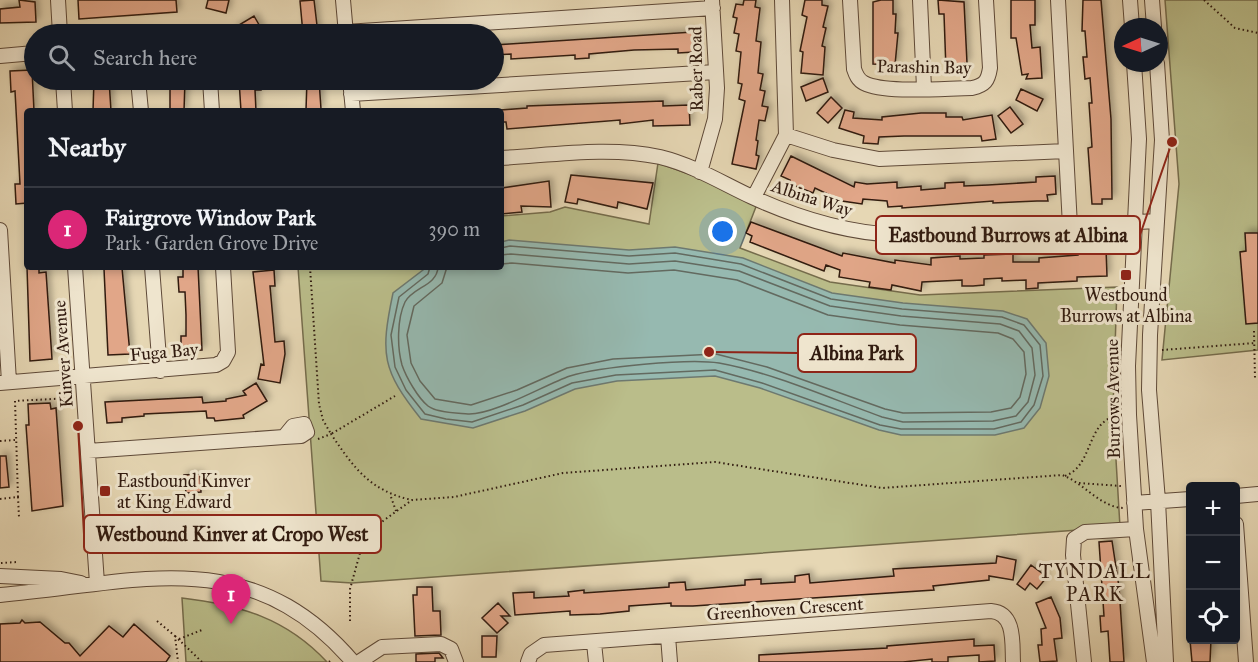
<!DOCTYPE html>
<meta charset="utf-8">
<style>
body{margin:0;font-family:"IM FELL Great Primer",serif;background:#242831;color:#f1f3f6}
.controls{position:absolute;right:18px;bottom:18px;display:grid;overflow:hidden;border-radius:6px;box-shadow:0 3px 9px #0003}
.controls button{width:54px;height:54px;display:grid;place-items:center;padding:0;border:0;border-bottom:2px solid #363941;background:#171b24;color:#f1f3f6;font:30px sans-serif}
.compass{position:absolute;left:1114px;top:18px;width:54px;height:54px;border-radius:50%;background:#171b24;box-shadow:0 3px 9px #0003;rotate:266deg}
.you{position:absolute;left:723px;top:232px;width:21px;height:21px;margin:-15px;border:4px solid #fff;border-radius:50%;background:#1a73e8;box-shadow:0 0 0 9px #1a73e833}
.badge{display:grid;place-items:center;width:39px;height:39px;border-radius:50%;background:#db2777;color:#fff;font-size:20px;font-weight:700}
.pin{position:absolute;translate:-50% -50px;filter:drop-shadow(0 2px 3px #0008)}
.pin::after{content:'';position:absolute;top:32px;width:21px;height:18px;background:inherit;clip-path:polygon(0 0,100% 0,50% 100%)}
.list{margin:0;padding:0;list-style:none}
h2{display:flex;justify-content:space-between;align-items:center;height:78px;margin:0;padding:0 24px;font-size:26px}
h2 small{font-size:20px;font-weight:400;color:#9ea1a6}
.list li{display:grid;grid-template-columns:39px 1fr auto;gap:18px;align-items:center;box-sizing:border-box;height:84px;padding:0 24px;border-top:2px solid #363941}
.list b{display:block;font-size:22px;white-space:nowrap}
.list p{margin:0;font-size:20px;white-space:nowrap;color:#9ea1a6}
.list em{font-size:20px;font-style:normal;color:#9ea1a6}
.icon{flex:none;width:33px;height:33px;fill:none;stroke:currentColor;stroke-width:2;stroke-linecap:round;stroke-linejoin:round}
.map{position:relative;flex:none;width:1258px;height:662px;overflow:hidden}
.search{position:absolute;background:#171b24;box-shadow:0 3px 9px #0003;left:24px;top:24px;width:480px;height:66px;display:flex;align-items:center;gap:15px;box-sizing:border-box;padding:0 21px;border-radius:33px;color:#9ea1a6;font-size:22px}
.panel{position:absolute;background:#171b24;box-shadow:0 3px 9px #0003;left:24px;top:108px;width:480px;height:162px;border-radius:6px}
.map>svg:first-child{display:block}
</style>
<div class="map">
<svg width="1258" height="662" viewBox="0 0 1258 662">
<defs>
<filter id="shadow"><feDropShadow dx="3.5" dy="-3.5" stdDeviation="3" flood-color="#0004"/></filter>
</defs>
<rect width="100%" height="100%" fill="#e6d7b4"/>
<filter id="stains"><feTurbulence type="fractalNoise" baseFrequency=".00333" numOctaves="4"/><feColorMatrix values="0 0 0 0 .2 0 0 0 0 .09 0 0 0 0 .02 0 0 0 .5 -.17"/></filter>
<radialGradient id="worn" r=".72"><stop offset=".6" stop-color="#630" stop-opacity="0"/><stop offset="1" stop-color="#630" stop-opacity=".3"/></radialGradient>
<path fill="#babd8a" stroke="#756c4c" stroke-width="1.5" d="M1165,0H1258V350L1162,360L1179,184Z
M658,163L759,199L740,248L830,282L920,295L1117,287L1113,409L1120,527L352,583L321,581L298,267H501V216L550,212L565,207L649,224Z
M182,598C240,605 286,618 327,662H186Z"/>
<path fill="#96b9b0" stroke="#6d7970" stroke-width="1.5" d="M509,240L629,250L675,247L743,258L832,293L903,303L1003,311L1027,319L1046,343L1049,376L1040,408L1024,428L995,435H901L879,430L760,388L715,376L617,381L575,389L525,411L473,428L421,419C382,370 380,355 393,293L427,267H501V242Z"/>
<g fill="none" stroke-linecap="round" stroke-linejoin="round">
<path stroke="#636a60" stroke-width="1.5" d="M430,267L428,274L399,297L391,335L395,367L406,390L425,414L446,419L472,422L523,405L572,383L616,375L715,370L762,383L880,425L901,429H994L1021,422L1034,405L1043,376L1040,345L1024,325L1002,317L902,309L831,299L741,264L675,253L629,256L510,246L501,248
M438,267C437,286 413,287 405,302C397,319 397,347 402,365C406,377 418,398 428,406C437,413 458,413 468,414C494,415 544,385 570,376C599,367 689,358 719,363C774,373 829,398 882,417L903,422L993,421L1016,416L1028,402L1035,375L1032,348L1019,331L1000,324L901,316L830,306L739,271L675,261L629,264L511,254L501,255
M447,267L442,283L414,306L407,335L411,363L420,381L435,399L471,405L517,390L567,368L613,359L716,354L767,367L885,409L903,413L991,412L1011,408L1020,397L1026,374L1024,352L1013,339L998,333L900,325L828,315L737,280L674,270L628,273L512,263L501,264"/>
</g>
<path fill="#e1a688" stroke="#301a0f" stroke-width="1.5" filter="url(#shadow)" d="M19,0L35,2L36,22L0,23V9L20,7Z
M78,0H176L177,12L79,19Z
M208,0H229L226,13L206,8Z
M314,0L318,34H303L300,1Z
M744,0H756L755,7L760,8L756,41L761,42L758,73L763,74L760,90L765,91L762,106L768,107L765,121L759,120L756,140L758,141L756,155L759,156L756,169L732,164L745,101L739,99L742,84L738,83L741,52L736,51L739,34L734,33L737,18L733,17L736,4L743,5Z
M805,0H822V5L828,6L823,27L826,28L822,46L825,47L823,75L801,73L803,52L800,51L807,17L802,15Z
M881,0H893V14H896L895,33H898L895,65L873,64V2Z
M938,0L964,2L967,63L961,64V69L946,70L944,14H939Z
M1011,0H1035V25H1030L1032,48L1040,47L1042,78L1026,79L1028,74L1022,75L1016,38H1011Z
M1083,0H1101L1111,119L1112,199H1102V204H1092L1088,148L1092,147L1089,103H1092L1090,78L1085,79L1083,57H1087L1085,31H1082Z
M254,16L262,30L254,34H238L234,28Z
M693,32L694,52L678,53V49L634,50L589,54V58L575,59V55L511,59V54L494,55V45Z
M32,70L34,111H27V203L16,204L15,184H20L15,91L11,92L10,71Z
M823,78L828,92L806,101L801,87Z
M94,80H109L111,111H93Z
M170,80H185L184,111H170Z
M239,80H260L261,90H255L256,111H241Z
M307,80H319L321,109L306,110Z
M1021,89L1043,99L1037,111L1016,100Z
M831,97L842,108L828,123L817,113Z
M663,101V106L689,105L690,125L653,126V120L620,124V120L507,129L506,122H501V110L527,108V106Z
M1010,107L1023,124L1011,133L998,116Z
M845,110L854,112L853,118L882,120V117L921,113H946V117H962L963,120L992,115L996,139L982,141L981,136H904L879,137L878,144L863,143L864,136L839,128Z
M791,156L854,187L855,182L867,184L897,182V188L921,186V190L945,188V183L964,182V186L988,185L1036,182V177L1055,176L1056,194L1047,195L1048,201H1037L993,203V201L902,208V206L888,207L887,201L863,199L862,204L842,201L815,188L813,193L788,183L790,180L781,176Z
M571,175L653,183L647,209L618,202L617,208L578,199L577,204L565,202Z
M549,181L551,207L521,206L522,212L501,214L502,188Z
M751,222L842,256L843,253L895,263V260L931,265V258L960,256V259L984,258V255L1013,254V262H1039V258L1078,255V252L1106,249L1107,276L1077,277V281L1038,283V288L1026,289V280L1002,281V278L984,279V285L973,286H962V280L922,282L921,291L892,285L891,290L869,287L870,282L839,277L840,270L826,265L824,271L750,242L752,236L746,233Z
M1245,233H1258V323L1246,324L1240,252L1246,251Z
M27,267H39V273L46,272L52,359L30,361Z
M183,267H198L202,350L181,351V336H186V315L185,292H179L178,277H183Z
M122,268L130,354L108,355L104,269Z
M274,270L275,286H270L275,342L284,341L285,354L280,383L258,379L261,364L264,365L253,272Z
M256,383L267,401L243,415L244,418L215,421L214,418H207L206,411L144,414V416L122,418V422L107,423L105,402L202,397L203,403L226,401V399L246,395L243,391Z
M50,403L51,409L56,408L63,506L32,511L26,425H29L28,404Z
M0,456H6L9,487L0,488Z
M200,474L201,492L186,493L184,475Z
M1112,541L1119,587L1124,662H1110L1108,631L1101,632L1100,616H1104L1099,542Z
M997,556L1016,560L1013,580L989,576V580L933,586L934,590L693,606H671V603L629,606V611L600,614L570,615V611L515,615L513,593L534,592V598L569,596L568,592L584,590V593L669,587V583L685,582L686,590L745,585V580L761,579V584L795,582V576L809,574L810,583L894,576L893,569L996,563Z
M1031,565L1047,577L1037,589L1030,583L1025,590L1017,584Z
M417,587H432L433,611H440L441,635L415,636L413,595H417Z
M1051,597L1060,618L1062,638L1054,639L1057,661L1040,662L1038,645H1042L1041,629L1046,628L1036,603Z
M498,603L510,616H501L508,623L497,633L482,618Z
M22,620L25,623L40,622L65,643H69L80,656L109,626L123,637L134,624L170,656L166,662H0V624L20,623Z
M482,636H497L496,657H482Z
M974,639V646L994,645L995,661L979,662V655L948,657V662H932V659L903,662H759V655L887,648V646Z
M1204,639H1211L1210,662H1192L1190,640Z
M439,653L443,658H435V662H416V654Z"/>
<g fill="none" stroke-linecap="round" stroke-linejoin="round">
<defs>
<path id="minor" d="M58,0L60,34
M343,0L346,34
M850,0L854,69C856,75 858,80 864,83C885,94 947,88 972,88C985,85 988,81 990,68L986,0
M920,0L924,88
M1058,0L1070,226
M1130,0L1132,27
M1152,0L1154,27
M346,32L713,8
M0,56L34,53
M1134,63L1139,139L1128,366L1129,415L1136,529L1154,662
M1157,63L1162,140L1150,335L1149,390L1158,501L1166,662
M63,80L65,111
M138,80L141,111
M210,80L212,111
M350,80L353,111
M351,94L716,72
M786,135L833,150L879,159L1066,151
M501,158C553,155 609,146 660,157C693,165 722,183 752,197C798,218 846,233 897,235L1157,221
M700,172L715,119L717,88L712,0
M754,197L786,135L782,0
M0,230L9,382
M75,267L97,583
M152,267L160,371
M0,383L216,365L223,361L228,352L223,267
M88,451L284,437L301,436L307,432L304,424L293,426L284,437
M1236,496L1258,494
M1134,503L1190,499
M1236,524L1246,662
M0,576L61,579L81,583
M0,595C138,583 249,541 353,662
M668,636L670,662
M594,643L596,662
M359,662L382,647L441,644L451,649L456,662
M528,662L531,654L544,645L991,611C1016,613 1012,644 1013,662
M1084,662L1073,555L1074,539L1085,532L1136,529"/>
</defs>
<use href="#minor" stroke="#5e4938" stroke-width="16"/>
<path stroke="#301a0f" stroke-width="2" stroke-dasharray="1.5 3" stroke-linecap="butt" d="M1204,0L1235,28L1258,33
M310,267L319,404L323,420L331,434L395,396
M1254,331L1255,379
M1162,350L1255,343
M318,439L331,434C354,468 370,491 412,500
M0,441L15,440
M1065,476C1093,466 1086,424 1115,416
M1079,483L1121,486
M18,497L15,401L71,398
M391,497L396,511
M0,499L18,497L19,517
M1,563L17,562
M157,621L175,636L178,662
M350,621V589L360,553L383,521L412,500L454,497L563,473L715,462L882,488L1062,475C1084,483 1100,507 1123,508
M175,636L202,662
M179,639L202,630
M329,662L330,661"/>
<use href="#minor" stroke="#efe5ce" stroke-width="14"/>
</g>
<g fill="#8f2418" stroke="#efe5ce" stroke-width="2">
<rect x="1120" y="269" width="12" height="12" rx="3"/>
<rect x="99" y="485" width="12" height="12" rx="3"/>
</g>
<g text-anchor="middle" stroke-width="6" stroke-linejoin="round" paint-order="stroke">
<g font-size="18" fill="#301a0f" stroke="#efe5ce">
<text transform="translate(924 67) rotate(1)" y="6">Parashin Bay</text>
<text transform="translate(696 69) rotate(-91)" y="6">Raber Road</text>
<text transform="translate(812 198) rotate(18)" y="6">Albina Way</text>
<text transform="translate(164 352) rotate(-5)" y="6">Fuga Bay</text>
<text transform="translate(63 354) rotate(-94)" y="6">Kinver Avenue</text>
<text transform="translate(1113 399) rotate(-91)" y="6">Burrows Avenue</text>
<text transform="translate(785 609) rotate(-4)" y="6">Greenhoven Crescent</text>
</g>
<g font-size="18" fill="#301a0f" stroke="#efe5ce">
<text x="1126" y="301">Westbound<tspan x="1126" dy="21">Burrows at Albina</tspan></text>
<text x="117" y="487" text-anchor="start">Eastbound Kinver<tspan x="117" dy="21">at King Edward</tspan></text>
</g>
<g font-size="20" letter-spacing="1.5" fill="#301a0f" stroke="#efe5ce">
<text x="1095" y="578">TYNDALL<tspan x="1095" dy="23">PARK</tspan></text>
</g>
</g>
<path fill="none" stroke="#8f2418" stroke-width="2" d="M1172 142L1140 235M709 352L798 353M78 426L84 534"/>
<g fill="#8f2418" stroke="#efe5ce" stroke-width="2">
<circle cx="1172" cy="142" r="6"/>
<circle cx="709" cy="352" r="6"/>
<circle cx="78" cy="426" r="6"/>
</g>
<g fill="#efe5ce" stroke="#8f2418" stroke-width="2">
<rect x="876" y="216" width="264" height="38" rx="6"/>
<rect x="798" y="334" width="118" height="38" rx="6"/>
<rect x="84" y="515" width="297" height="38" rx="6"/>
</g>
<g font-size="20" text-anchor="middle" font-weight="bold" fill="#301a0f">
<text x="1008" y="242">Eastbound Burrows at Albina</text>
<text x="857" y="360">Albina Park</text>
<text x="232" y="541">Westbound Kinver at Cropo West</text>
</g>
<rect width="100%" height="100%" filter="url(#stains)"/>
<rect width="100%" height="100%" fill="url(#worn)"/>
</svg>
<div class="controls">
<button>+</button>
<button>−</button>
<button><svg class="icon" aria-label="locate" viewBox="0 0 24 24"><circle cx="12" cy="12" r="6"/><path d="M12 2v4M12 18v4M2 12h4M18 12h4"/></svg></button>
</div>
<svg class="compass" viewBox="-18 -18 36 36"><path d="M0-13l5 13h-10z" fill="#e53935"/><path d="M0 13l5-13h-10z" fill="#9ea1a6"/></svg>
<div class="you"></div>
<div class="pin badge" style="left:231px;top:624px">1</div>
<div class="search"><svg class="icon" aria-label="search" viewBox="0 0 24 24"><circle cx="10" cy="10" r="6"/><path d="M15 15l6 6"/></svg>Search here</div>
<section class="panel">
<h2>Nearby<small></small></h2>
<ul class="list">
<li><span class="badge">1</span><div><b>Fairgrove Window Park</b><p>Park · Garden Grove Drive</p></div><em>390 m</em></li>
</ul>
</section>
</div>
